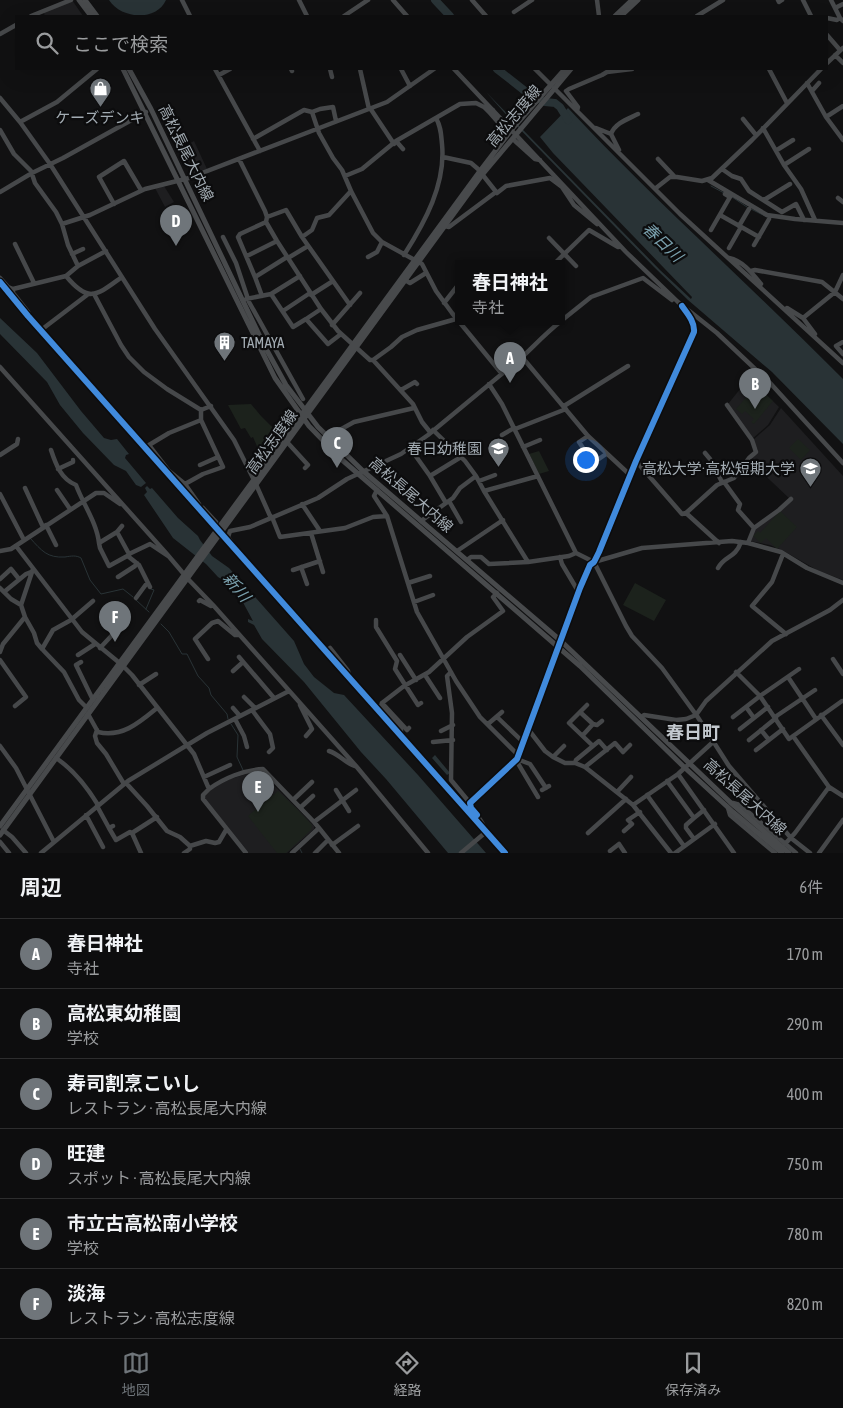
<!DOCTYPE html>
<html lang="ja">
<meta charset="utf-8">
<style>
body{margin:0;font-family:"Asap Condensed","Noto Sans JP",sans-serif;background:#161617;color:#f1f3f6}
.you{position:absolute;left:585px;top:459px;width:18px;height:18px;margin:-12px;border:4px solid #fff;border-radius:50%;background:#1a73e8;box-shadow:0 0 0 8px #1a73e833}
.badge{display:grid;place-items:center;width:32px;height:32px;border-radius:50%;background:#6f757a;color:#fff;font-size:16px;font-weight:700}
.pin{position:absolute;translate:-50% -41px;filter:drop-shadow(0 1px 2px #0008)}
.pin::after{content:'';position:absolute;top:26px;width:18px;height:15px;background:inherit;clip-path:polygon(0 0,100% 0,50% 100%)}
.popup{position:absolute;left:455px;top:260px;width:110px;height:65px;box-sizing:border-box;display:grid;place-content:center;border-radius:0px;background:#0d0d0e;filter:drop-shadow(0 1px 4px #0005);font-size:16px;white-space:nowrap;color:#9a9c9e}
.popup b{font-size:19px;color:#f1f3f6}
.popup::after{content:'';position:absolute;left:50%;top:100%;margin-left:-10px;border:10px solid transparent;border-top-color:#0d0d0e}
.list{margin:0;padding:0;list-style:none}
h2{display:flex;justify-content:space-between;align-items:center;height:65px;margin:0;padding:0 20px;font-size:21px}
h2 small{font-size:16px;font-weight:400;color:#9a9c9e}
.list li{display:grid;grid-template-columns:32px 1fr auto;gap:15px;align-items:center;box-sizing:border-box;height:70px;padding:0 20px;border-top:1px solid #2d2d2e}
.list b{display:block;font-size:19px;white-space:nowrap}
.list p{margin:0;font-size:16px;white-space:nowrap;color:#9a9c9e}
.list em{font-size:16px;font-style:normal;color:#9a9c9e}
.icon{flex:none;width:28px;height:28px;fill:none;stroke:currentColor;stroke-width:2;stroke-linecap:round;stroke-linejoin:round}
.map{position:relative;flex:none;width:843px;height:853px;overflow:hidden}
.search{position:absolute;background:#0d0d0e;box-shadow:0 5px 20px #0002;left:15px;right:15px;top:15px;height:55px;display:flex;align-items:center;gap:12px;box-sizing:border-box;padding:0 18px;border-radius:0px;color:#9a9c9e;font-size:19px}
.sheet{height:485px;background:#0d0d0e}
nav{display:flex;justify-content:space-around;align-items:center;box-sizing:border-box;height:70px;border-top:1px solid #2d2d2e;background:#0d0d0e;font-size:14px;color:#9a9c9e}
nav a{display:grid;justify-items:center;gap:2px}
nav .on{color:#6f757a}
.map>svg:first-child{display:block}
</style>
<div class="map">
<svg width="843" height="853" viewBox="0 0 843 853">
<rect width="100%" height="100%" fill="#111112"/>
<path fill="#1e1e20" d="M72,0L83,16H45L43,11Z
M194,141L207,169L192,174L180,149Z
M164,186L174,202L165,207L155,188Z
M749,378L779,407L768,425L752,439L728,404Z
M781,408L843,476V580L817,570L782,550L770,545L750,541L755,529L791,500L749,460L758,450L753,440L770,425Z
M257,772L262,773L314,826V829L287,853H249L205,798V795L220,782L247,774Z"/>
<path fill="#1c221c" d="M756,386L773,401L754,424L751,422L754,419L745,411L742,414L736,409Z
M251,404L261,416L280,435L270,449L259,451L253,437L251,438L245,428L241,429L228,405Z
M798,439L810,450L801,460L789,448Z
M539,451L549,471L539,474L529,454Z
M780,511L797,527L777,549L766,538L761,543L753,536L758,531L760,533Z
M635,583L666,600L654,621L623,605Z
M278,791L298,810L312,825L311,830L286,853H277L248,816Z"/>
<path fill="#293336" d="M109,0H166C156,22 121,19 109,0Z
M486,92L660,270L691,299L692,297L553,153L540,137L568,108C656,202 752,287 843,379V444L772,372L688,300L654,267L510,119Z
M0,318L37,353L81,411L104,438L111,440L117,439L129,454L126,455L125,458L146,483L141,487L136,485L126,471L114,465L83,433L60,405L47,382L0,334Z
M147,486L150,489L152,488L178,518L198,536L200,540L212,556L229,568L248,589L294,641L304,664L314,677L334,693L344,695L418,775L486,853H448L386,779L361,752L304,682L262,639L254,625L248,622V619L253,621L239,595L229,584L218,577L206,564L173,538L144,495L147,492L145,488Z
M435,755L450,773L447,775L432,758Z"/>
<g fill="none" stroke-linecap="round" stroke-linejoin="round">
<path stroke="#293336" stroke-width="1" d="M711,186L724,193
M732,197L747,207
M751,209L767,217
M30,538C42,551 47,558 65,557C71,556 76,555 81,558L90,580L101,594L123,589L133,597
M136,600L149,612
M146,609L154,590L151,589
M161,624L169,632L182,654H187L198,676L209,688L211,695L227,714L228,719
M231,724L238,735L237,757L243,770
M260,771L274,783
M300,849L302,853"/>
<path stroke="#293336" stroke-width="8" d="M435,0L450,16
M497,69L530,95L545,102L555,103L560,107L568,120"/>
<path stroke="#46484a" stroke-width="4.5" d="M182,0L190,16
M299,0L307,16
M393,0L407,16
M472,0L486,16
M597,0L599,16
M778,0L779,2L782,0
M803,0L811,16
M831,0L840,18
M835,8L843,4
M514,12L532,0
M31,16L71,0
M344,16L368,0
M697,16L723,0
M827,18L837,20L840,18L843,21
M0,34L16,25
M827,35L840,50
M835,55L843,63
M827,63L843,48
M215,69L260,151
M291,69L292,71
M330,69L332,77
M360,69L369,109
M401,69L410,86
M454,69L626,252L678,302L717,333L771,384L843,463
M535,69L551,85
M769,69L787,103
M219,75L230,69
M807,83L826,117L843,140
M554,88L680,214L843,363
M812,91L819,83
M0,98L20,122L50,164L155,329L234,440L254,480L271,518
M370,108L394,144
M577,111L578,107L566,91L569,89L602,75L607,72L632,69
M312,112L319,133L333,158L342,170L351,191L373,233L382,242L422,264L436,291L452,313L502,374
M490,113L505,130
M826,117L843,106
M743,119L756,135
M20,122L57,102L97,69
M596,128L611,134L619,150
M763,128L784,165L801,189L815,220
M0,130L14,154L31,171L35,183L56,212L62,224L90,215L145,189L189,178L387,102L434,69
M611,134C615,123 628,119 638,114
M253,139L304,110L312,112L320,109L333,107L336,121
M396,141L403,149
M515,141L535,159L540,160
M777,150L793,140
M443,157L471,163L478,169L497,193L506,186L550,178L562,187L574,205L597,224
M239,159L265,211L267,217L266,222L277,241L321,309L338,331L370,360H373L391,347L402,337L417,330L456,319
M658,159L674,176
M784,165L809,149
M722,169L732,176L741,179L749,191L782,212L796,204L804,220
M345,176L362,169L396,141L460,104L476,103L484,107L490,113L493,110
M708,180L767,215L795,219L843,223
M656,188L670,177H677L702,181L712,178L752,140L821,69
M0,192L32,173L63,158L146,112
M838,198L843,202
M764,200L790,184
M114,204L99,177L124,161L141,190
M720,215L759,237
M267,217L286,210L302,237L350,305
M62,224L68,245L78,266
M445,226L449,227L496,192
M739,226L749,209
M711,230L730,197L725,194
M223,237L236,263L249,302L303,399
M302,237L312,230L317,218L329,215L351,191
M549,238L576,266
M15,244L34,283
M754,245L769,219
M729,248L741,227
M72,254L83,249
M404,255C425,222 446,184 442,144C441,134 441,127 436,118
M247,256L277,241
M368,257L377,252L382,242
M288,258L308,246
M729,258C743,261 752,273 761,284
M554,264L589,230L618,247
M751,271L755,270L822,282L843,299
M66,276C89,304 97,295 122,277
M300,276L271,294L293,327L306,319
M255,277L238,237L240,234L266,222
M0,278L8,287L13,289
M405,280L410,283L426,273
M0,282L28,316L505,853
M94,294L121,345L129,357L144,372L167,389L201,410
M311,295L333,281
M262,296L255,277L287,257
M246,299L271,294
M444,303L459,284
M787,308L803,318
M321,309L306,319L328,344L341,334
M283,311L310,293
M28,312L13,293V289L66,276L78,266L106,251
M561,321L591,297L643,278L672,300
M332,325L360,293
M45,327L87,295
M815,334L803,318L835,292L843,275
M843,342L836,346L843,354
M522,357L588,436L630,475
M373,360L413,404L422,422L430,432
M0,367L166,553L188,579L213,605L356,766L428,853
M489,384L502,404L576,553
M401,390L415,382L417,384
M564,406L628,366
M515,429L566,409
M502,435L514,428
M588,436L579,442L593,463
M327,437L354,422L414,408
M287,442L308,465L305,468
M523,447L540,440
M410,448L430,476L446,503
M51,450C56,465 61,479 76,485C83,504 97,523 99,543
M705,453L710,459L722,482
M0,455L17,444L18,439
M636,461L682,514L686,513
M200,465L218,457
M586,468L606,454
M58,469L73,462V460
M430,476L461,457
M476,476L484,491L538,476
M479,481L495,475
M724,482L740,504L738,510L754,528
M185,484L203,474L223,467L201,420
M25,488L43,527
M57,490L70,509
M377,490L374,496L387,516L417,612L456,681L480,717L518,755
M484,491L528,562L569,556L576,553L594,562L626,626L632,636L662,668L697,716L729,766L791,838L810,853
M0,494L24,540
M449,501L461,522
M199,504L185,484L169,471L149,445L169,433L201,420V410L211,406
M302,504L320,531
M203,508L216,522
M272,517L280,537L345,528L373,517L387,516
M421,521L453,498L460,488L476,476L465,461L433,430
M46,525L56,545
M117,532L122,526
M311,533L323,572
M232,543L228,537L230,531L250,527L318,498L347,479L401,454L428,435L521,358C534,346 546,333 560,322
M719,543L686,513L717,485L734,478L749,458L756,452L752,440L727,405
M748,543L754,528L779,510L791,499
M16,546L82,632L122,665L132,675L194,754L209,789C224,778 244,770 263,769L314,822L319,828L292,853
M0,551L11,549L96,493H104L120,504
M457,551L503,520
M783,554L772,582L752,606L786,634
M129,555L109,566L100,548L99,543L117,532L129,554
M560,557L562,564L578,591
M467,560L471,557H481L489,564L528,562
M594,562L642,548L732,541L748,543L781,552L807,568L843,583
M301,567L307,584
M718,568C725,555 735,559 741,542
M293,570L320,561
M118,577L135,566L137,563
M0,579L11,569L19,579
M408,583L430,576
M150,587L139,565L129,557V554L150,544L168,556
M0,588L11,599L21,605L25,617L3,644L0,652
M4,592L26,574L31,572
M136,598L147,583
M199,601L200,600L211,606
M414,602L433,595
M21,605L33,569
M25,617L34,633L37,643L42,649L53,630L71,620L93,601
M376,620V627L397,661L395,669L418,705L421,703
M100,648L115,632
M330,648L348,671L349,676
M42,649L64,672L79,700L87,708
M78,655L95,644
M400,655L416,680
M239,657L274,698
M208,659L195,639L212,623L218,621L235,635H239
M833,659L843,674
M0,660L26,697L15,706
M81,662L76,665L93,700
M233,671L243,662
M451,672L447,676L452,713L451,780L470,803
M736,672L760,696L789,739L842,701H843
M425,675L440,698
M788,677L816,719
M139,685L156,674
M244,697L255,708
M382,703L407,730L409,728
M300,705L312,729L306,736
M587,705L569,723L593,746
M746,707L754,718
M233,708L240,716
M252,710L270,734L273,748L269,752
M580,712L593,724
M88,714L98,732C122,738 140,722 157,708
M821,715L843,745
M497,717L523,742
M641,717L644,715L676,720L686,719L696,715L706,701L772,641L830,610L843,600
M733,717L760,696L799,669
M775,717L815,690
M235,719L244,736L247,747
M488,724L502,712
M528,729L545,751L553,757L565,763H575L585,767L633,805L671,853
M740,729L768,707
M97,730L95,736L97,743L106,754L124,784
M761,730L769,740
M441,731L453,725
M401,734V730L382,709L381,706L382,703L404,686L429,672L467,637L503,611L493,597L497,593
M583,735L593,724L597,725L602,721
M793,736L829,787L843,796
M749,740L776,718
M433,742L453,740
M0,746L16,768L54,842
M756,750L783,729
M329,751C339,754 345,763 355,766
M553,757L564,746
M56,758C74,770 87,787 98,805
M517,759L530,764L546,788
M516,760L538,797
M575,763L576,760L599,741L607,750
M585,767L615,743L623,752L630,745
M678,774L734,853
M204,777L230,765
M667,781L694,818L686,825V828L694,839
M126,783L147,806L167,831L180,837L190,846V849L184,853
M209,789L203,795V799L246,853
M336,790L349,811
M542,790L549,786
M617,792L631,777
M647,795L684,846
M293,800L312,782
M733,803L740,805L796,853
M633,805L678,774L713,742
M97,806L109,828L113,826
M301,807L313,796
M728,808L730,815L775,853
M86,815L103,847
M694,818L704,810
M314,822L356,790
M109,828L116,840L130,832L132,833
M319,828L339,853
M3,830L12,837L26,853
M485,831C484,819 472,814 470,803L517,759L580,588L590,565L594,562L599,552L636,461L694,332C695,322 687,313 682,306
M624,831L632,824L628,820L640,812
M588,833L626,799
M0,842L9,853
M785,844L795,833L829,787
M332,845L358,826
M190,846L206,841L215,843L219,842L226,830
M610,851L619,844L625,853
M41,853L128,781L207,733L289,691
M141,853L132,833L157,817
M315,853L328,840
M461,853L486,832
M675,853L715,824
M819,853L843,820"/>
<path stroke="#484a4c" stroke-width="5" d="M79,0L91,16
M85,0L97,16
M615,16L632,0
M621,16L638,0
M123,69L275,378L309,426L341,459L580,666L684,767L733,812L782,853
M129,69L151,109L264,345L286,385L318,427L363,471L561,641L730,802L789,853
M0,826L480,171L512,129L565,69
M0,835L482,175L571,69"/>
<defs>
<path id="cycleway" d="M0,282L28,316L505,853
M477,815L471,808L470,803L517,759L580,588L590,565L594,562L599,552L636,461L694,332C695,322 687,313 682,306"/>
</defs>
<use href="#cycleway" stroke="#0c0c0d" stroke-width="9"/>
<use href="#cycleway" stroke="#408adc" stroke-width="6"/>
</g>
<defs>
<symbol id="shop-pin" viewBox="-11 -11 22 30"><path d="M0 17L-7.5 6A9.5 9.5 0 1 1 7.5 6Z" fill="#6f757a" stroke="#0c0c0d"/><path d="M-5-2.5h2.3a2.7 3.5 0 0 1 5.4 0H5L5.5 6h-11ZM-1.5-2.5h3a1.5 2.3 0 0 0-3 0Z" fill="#fff"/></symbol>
<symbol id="building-pin" viewBox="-11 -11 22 30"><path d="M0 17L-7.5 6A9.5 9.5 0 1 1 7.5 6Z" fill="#6f757a" stroke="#0c0c0d"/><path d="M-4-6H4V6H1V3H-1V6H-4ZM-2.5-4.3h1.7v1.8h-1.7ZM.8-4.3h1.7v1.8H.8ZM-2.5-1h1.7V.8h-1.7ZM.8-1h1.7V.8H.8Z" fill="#fff"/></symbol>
<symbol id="school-pin" viewBox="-11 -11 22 30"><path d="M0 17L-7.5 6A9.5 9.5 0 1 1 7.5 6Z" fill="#6f757a" stroke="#0c0c0d"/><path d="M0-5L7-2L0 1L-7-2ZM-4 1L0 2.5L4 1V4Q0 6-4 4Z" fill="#fff"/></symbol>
<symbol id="university-pin" viewBox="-11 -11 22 30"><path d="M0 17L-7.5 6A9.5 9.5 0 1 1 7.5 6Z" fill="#6f757a" stroke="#0c0c0d"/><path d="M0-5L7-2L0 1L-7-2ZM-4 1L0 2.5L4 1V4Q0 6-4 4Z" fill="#fff"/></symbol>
</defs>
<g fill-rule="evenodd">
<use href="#shop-pin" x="88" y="76" width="25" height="34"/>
<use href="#building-pin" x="212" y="330" width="25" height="34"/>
<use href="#school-pin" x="486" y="436" width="25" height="34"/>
<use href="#university-pin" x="798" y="456" width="25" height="34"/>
</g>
<g text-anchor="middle" stroke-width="4.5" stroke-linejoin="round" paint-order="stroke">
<g font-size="15" fill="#a2abb2" stroke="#0c0c0d">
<text transform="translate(514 116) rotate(-50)" y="5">高松志度線</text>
<text transform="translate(186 153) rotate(64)" y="5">高松長尾大内線</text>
<text transform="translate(272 442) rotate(-54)" y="5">高松志度線</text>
<text transform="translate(411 495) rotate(41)" y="5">高松長尾大内線</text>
<text transform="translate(745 797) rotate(42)" y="5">高松長尾大内線</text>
</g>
<g font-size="15" fill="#a2abb2" stroke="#0c0c0d" text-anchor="end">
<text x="100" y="123" text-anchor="middle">ケーズデンキ</text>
<text x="241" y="348" text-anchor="start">TAMAYA</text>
<text x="482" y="454">春日幼稚園</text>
<text x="795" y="474">高松大学·高松短期大学</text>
</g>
<g font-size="16" font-style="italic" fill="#7aa0ad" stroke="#0c0c0d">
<text transform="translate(663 242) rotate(44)" y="6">春日川</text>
<text transform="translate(237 587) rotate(50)" y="6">新川</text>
</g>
<g font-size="18" font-weight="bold" fill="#c3c9cf" stroke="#0c0c0d">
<text x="693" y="739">春日町</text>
</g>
</g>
</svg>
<div class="you"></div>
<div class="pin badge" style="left:510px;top:383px">A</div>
<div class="popup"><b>春日神社</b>寺社</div>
<div class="pin badge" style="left:755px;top:409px">B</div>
<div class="pin badge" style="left:337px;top:468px">C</div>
<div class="pin badge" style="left:176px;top:246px">D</div>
<div class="pin badge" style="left:258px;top:812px">E</div>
<div class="pin badge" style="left:115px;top:642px">F</div>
<div class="search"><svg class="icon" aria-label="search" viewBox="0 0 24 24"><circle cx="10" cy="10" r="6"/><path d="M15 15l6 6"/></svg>ここで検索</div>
</div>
<section class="sheet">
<h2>周辺<small>6件</small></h2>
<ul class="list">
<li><span class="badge">A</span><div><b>春日神社</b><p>寺社</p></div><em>170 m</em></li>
<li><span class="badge">B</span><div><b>高松東幼稚園</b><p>学校</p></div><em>290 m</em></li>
<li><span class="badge">C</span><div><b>寿司割烹こいし</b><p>レストラン · 高松長尾大内線</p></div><em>400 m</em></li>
<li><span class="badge">D</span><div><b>旺建</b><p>スポット · 高松長尾大内線</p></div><em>750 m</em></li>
<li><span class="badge">E</span><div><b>市立古高松南小学校</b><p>学校</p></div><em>780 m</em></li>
<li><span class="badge">F</span><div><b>淡海</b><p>レストラン · 高松志度線</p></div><em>820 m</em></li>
</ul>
</section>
<nav>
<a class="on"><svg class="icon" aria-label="map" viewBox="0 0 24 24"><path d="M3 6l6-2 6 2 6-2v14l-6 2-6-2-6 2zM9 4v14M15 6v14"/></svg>地図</a>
<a><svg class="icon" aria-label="directions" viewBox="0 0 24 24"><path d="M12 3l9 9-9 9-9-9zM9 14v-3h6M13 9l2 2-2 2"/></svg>経路</a>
<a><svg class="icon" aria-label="saved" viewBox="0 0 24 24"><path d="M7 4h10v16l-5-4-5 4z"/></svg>保存済み</a>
</nav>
